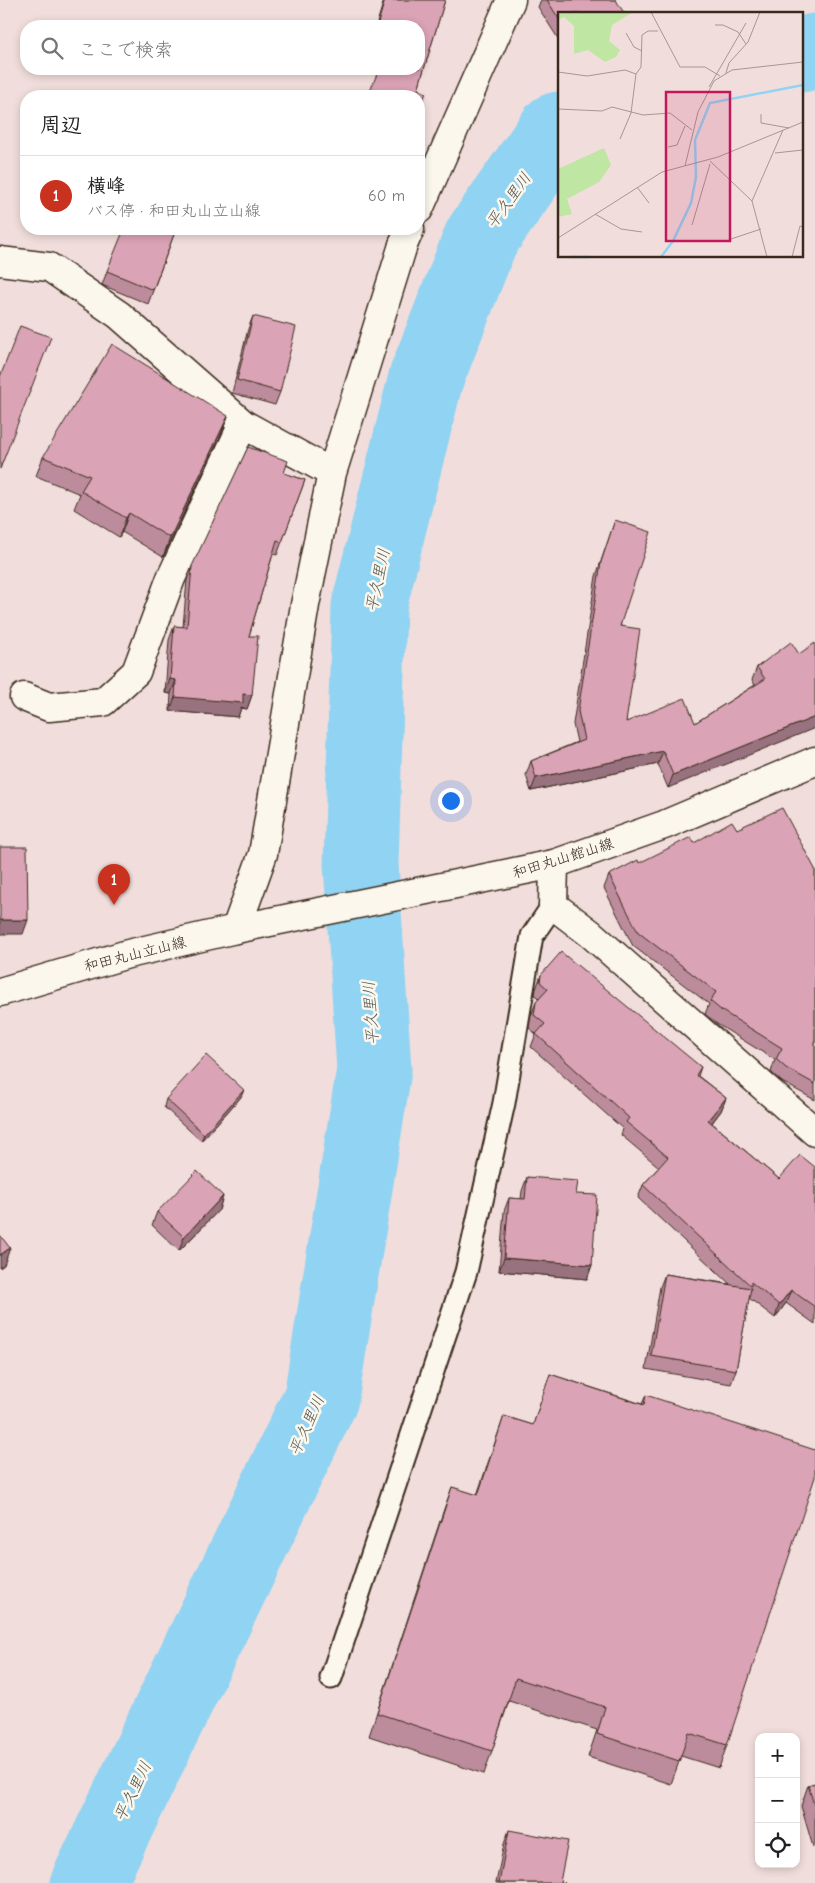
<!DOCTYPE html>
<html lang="ja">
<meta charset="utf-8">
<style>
body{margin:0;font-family:"Comic Neue","Klee One",sans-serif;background:#f6f6f6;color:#202124}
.controls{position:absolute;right:15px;bottom:15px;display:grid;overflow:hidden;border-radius:10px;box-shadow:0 2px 8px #0003}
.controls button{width:45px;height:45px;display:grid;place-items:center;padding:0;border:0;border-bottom:1px solid #e0e0e0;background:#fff;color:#202124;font:25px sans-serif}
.you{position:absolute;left:450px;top:800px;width:18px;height:18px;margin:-12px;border:4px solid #fff;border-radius:50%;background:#1a73e8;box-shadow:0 0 0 8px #1a73e833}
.badge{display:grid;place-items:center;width:32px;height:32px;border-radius:50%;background:#c8321e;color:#fff;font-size:16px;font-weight:700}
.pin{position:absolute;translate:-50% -41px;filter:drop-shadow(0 1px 2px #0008)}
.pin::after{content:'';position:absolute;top:26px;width:18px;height:15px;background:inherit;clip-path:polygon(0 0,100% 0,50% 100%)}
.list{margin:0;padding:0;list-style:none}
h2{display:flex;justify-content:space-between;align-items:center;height:65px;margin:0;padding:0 20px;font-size:21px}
h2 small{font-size:16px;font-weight:400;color:#757577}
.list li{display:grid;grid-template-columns:32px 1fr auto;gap:15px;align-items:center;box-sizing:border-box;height:80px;padding:0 20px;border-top:1px solid #e0e0e0}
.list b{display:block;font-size:19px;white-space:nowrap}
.list p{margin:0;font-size:16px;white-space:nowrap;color:#757577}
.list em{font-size:16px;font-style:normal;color:#757577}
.icon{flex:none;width:28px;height:28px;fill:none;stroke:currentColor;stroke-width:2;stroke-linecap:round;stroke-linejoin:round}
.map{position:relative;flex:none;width:815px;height:1883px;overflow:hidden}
.search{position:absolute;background:#fff;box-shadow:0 2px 8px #0003;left:20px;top:20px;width:405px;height:55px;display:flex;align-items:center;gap:12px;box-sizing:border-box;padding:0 18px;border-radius:20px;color:#757577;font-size:19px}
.panel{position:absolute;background:#fff;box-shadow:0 2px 8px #0003;left:20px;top:90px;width:405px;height:145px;border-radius:20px}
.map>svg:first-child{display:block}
</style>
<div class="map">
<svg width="815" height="1883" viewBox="0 0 815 1883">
<rect width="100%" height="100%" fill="#f1dedc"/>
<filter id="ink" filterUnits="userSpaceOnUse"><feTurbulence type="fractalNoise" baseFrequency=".02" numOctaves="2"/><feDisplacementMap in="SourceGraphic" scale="10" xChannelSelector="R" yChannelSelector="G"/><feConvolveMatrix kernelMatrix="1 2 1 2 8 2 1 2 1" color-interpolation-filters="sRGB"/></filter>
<g filter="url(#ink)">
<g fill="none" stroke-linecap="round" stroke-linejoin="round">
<path stroke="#91d3f2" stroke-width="75" d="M801,55L815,51
M88,1883L321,1398L374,1070L361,864L369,606L426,378L481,238L556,130L559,129"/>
<defs>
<path id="service" d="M331,1678L466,1272L504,1103L532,936L553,905"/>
<path id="minor" d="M0,261L49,267L119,315L243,424L332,473
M24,697L49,707L103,702L136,672L171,578L243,424
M236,929L263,854L305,605L332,473L403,245"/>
<path id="tertiary" d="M419,209L511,0
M403,245L410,229
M554,864L553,905L591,934L815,1132"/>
<path id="secondary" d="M0,992L128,954L236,929L554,864L664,825L815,761"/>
</defs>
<use href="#service" stroke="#3b2a1e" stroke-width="25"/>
<use href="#minor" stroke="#3b2a1e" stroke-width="31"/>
<use href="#tertiary" stroke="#3b2a1e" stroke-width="31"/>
<use href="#secondary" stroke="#3b2a1e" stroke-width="31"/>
<use href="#service" stroke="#fbf7ec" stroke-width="21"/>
<use href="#minor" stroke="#fbf7ec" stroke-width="28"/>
<use href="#tertiary" stroke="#fbf7ec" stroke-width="28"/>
<use href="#secondary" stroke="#fbf7ec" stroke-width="28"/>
</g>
<path fill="#bc8c9d" stroke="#3b2a1e" d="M384,0H445L418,89L368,96L419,26H376Z
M541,0H616L559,14V40L538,7Z
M176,229L148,304L102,285L107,271Z
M253,316L280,392L275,405L232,393L248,329Z
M228,416L221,435L163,557L122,532L119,537L74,509L80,494L36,476L43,457Z
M284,473L305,480L277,555L273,554L249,636L252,695L247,709L241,708L238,717L170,711L171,694L165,693L169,640L174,626L183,627L187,580L192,566Z
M615,520L626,722L695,723L755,685L752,680L757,667L799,654L668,788L658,764L531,791L526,775L531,761L577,742L573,724L596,576Z
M737,829L815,869V1100L782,1082L771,1072L775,1060L717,1024L705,1014L709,1004L633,946L604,888L609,875L694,843Z
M541,975L701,1067L698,1076L726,1098L721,1111L712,1123L779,1179L815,1167V1324L786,1303L775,1318L749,1298L736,1370L731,1384L646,1369L660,1287L665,1274L730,1284L638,1198L643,1185L659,1167L621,1135L623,1129L531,1047L536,1034L529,1028L531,1016L536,1002L539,999L535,995L536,989Z
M241,1097L201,1141L164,1107L166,1099Z
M527,1177L576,1194L592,1265L587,1279L499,1271L504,1211L509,1198L521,1199L522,1191Z
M223,1196L219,1210L179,1251L152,1225L157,1212Z
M550,1374L642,1404L646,1395L727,1745L719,1768L681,1756L671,1784L588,1757L597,1730L509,1701L484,1774L369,1736L444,1509L452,1487L477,1495L504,1416L533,1425Z
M815,1783V1846L813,1847L801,1806L808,1785Z
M509,1830L560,1882L565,1883H496L504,1844Z"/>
<path fill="#99727f" stroke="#3b2a1e" d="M228,416L221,435L163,557L170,538Z
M129,513L122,532L119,537L126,518Z
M170,679L176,680L171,694L165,693Z
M243,694L252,695L247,709L241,708L238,717L170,711L175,697Z
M815,717V728L668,788L673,775Z
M663,751L658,764L531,791L536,778Z
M0,920H28L23,934H0Z
M244,1090L241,1097L201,1141L204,1134Z
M726,1098L721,1111L704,1133L708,1120Z
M223,1196L219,1210L179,1251L184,1237Z
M10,1248L4,1265L0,1268V1255Z
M504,1258L592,1265L587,1279L499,1271Z
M791,1290L786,1303L775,1318L779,1305Z"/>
<path fill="#dba3b6" stroke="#3b2a1e" d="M385,0H445L418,89L426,93L419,110V96H368L379,69H419V26H377Z
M547,0H616L624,13L623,14H559V19Z
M124,229H176L153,290L107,271Z
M253,316L296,327L280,392L237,380Z
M20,326L51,337L0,469V377Z
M112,344L228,416L170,538L129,513L126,518L81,491L90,476L43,457Z
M248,447L288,461L284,473L305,480L282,542L277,540L249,636H258L252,695L243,694V703L175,697L176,680L170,679L174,626L187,627L192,566Z
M615,520L651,532L620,626L640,629L626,722L685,698L695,723L765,679L757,667L791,642L799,654L815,643V717L673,775L663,751L536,778L531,761L584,740L578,711L601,562Z
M782,808L815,869V1084L786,1068L776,1059L782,1048L722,1011L710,1001L716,992L638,932L609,875L638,860L639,863L691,837L694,843L732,821L737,829Z
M0,847H27L28,920H0Z
M561,952L701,1067L696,1075L726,1098L708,1120L779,1179L800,1155L815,1167V1307L791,1290L779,1305L751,1282V1286L643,1185L668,1157L626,1122L629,1118L536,1034L545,1024L534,1015L536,1002L548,989L540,982L541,975Z
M206,1055L244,1090L204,1134L166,1099Z
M197,1171L223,1196L184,1237L157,1212Z
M527,1177L578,1181L576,1194L597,1195L592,1265L504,1258L509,1198L525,1199Z
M0,1235L10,1248L0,1255Z
M665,1274L751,1288L736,1370L651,1356Z
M550,1374L644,1405L646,1395L815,1450V1477L727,1745L689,1733L679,1761L597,1734L605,1707L516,1678L492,1751L377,1713L452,1487L478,1495L504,1416L533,1425Z
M815,1783V1808L808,1785Z
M509,1830L568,1841L560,1882L565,1883H499Z"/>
</g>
<g text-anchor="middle" stroke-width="5" stroke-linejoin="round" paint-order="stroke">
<g font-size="15" fill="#3b2a1e" stroke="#fbf7ec">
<text transform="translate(563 858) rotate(-17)" y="5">和田丸山館山線</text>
<text transform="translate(135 954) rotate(-14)" y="5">和田丸山立山線</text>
</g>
<g font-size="16" font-style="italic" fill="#505453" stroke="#fbf7ec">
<text transform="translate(508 200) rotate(-54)" y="6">平久里川</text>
<text transform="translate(377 580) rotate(-78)" y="6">平久里川</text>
<text transform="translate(370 1013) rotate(-94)" y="6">平久里川</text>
<text transform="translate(306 1425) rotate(-66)" y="6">平久里川</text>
<text transform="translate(132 1791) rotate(-64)" y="6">平久里川</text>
</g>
</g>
<g transform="translate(558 12)">
<rect width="245" height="245" fill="#f1dedc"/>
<path d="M0,0H75L54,13L51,29L62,38L58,45L47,50L30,38L16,42V14L6,5L0,8ZM46,136L53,153L41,170L9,187L14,202L0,205V157Z" fill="#bfe6a2"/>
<path fill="none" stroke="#91d3f2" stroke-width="2.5" d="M12,245H31M103,245L115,229L133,191L138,165L137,128L152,91L245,73"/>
<path fill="none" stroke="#a89690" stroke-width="1" d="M93,0L122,55H147L162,64M157,13H165L180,20L188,32M68,21L76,35L84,39M0,60L29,64L67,58L78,62M168,61L171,51L190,30L202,0M151,75L188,11M0,97L44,99L54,95L85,103L112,101L134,118M203,102V111L231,116M62,127L73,101L78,62L83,55L84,23L90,19H100M110,135L119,133L127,114M217,141L245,138M152,149L194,189L209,245M127,154L140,100L156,69L174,58L245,50M79,175L91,191M194,189L225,118M37,202L63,217L84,220M134,213L152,152M0,226L104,160L160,145L245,110M173,227L203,217M234,245L242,214L245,215"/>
<path fill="#c2185b" fill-opacity="0.15" stroke="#c2185b" stroke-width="2.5" d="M108,80H172V229H108Z"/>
<rect width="245" height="245" fill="none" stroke="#3b2a1e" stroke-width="2.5"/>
</g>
</svg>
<div class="controls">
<button>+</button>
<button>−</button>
<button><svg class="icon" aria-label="locate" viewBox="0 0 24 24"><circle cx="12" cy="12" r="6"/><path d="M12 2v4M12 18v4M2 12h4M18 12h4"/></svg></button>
</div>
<div class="you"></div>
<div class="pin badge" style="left:114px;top:905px">1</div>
<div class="search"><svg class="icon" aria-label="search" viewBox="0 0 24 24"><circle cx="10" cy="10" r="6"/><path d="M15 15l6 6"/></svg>ここで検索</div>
<section class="panel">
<h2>周辺<small></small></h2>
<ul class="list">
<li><span class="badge">1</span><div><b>横峰</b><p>バス停 · 和田丸山立山線</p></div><em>60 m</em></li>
</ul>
</section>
</div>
